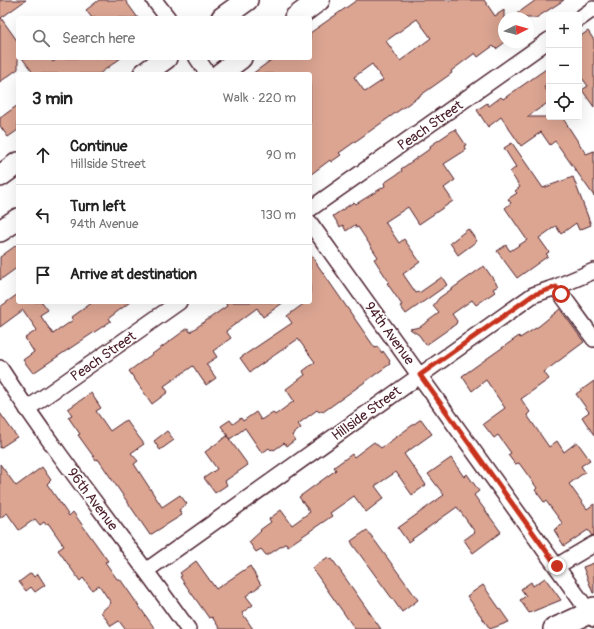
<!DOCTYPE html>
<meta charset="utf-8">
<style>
body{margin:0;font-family:Pangolin,sans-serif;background:#f6f6f6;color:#222}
.controls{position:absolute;right:12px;top:12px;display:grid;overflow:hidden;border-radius:4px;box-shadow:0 4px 16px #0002}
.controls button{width:36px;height:36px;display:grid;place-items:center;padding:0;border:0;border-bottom:1px solid #e0e0e0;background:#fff;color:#222;font:20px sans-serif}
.compass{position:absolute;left:498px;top:12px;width:36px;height:36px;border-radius:50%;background:#fff;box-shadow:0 4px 16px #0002;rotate:85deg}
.stop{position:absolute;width:12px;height:12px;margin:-9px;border:3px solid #c8321e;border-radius:50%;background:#fff}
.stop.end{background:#c8321e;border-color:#fff;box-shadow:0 1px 4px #0008}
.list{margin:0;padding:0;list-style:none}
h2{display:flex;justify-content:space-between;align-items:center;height:52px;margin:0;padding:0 16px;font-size:17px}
h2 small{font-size:13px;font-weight:400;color:#767676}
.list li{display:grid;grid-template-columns:26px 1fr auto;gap:12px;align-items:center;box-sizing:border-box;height:60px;padding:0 16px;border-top:1px solid #e0e0e0}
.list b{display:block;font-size:15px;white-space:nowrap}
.list p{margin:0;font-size:13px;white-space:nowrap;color:#767676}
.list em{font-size:13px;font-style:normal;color:#767676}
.icon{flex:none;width:22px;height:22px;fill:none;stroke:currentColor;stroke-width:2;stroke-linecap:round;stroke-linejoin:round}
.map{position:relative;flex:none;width:594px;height:629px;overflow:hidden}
.search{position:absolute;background:#fff;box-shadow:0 4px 16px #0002;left:16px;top:16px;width:296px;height:44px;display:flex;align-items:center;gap:10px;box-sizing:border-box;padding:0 14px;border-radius:4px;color:#767676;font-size:15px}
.panel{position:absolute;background:#fff;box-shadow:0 4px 16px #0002;left:16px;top:72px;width:296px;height:232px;border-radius:4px}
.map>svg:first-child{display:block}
</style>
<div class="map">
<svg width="594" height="629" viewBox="0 0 594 629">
<rect width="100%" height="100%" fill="#fff"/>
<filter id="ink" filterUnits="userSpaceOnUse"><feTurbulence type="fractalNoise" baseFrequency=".025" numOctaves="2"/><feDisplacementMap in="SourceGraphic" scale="8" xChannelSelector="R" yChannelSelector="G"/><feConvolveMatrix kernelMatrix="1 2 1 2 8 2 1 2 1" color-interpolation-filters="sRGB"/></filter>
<g filter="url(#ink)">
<path fill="#dba592" stroke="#4a1f2b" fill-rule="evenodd" d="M0,0H26L1,18L18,42V69L0,82Z
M99,0H125L138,18H92L86,10Z
M357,0H484L495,16L504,10V43L496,49L493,46L478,57L475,53L451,71L452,73L339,153L341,155L331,162L330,160L310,175V74H252L274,58H310V33ZM417,19L431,38L400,61L386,41ZM372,64L383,80L365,92L354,77Z
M536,0H564L536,18H511Z
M588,31L594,40V107L582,90L588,86L579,74V37Z
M22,58H50L53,62L59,58H121L99,74H34Z
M549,67V84L544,87L549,94V102L527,117H562L586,154L594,151V196L555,141L550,145L541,132L521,146L501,117L488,127L477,110L487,103L489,106L501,97L503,99Z
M18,105V130L8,137L0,126V118Z
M455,129L466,145L464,146L466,150L444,164L455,180L444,188L453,201L419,224L408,207L385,222L399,243L404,239L420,262L403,274L416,293L418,292L419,293L442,277L447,285L406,314L400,306L402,305L387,283L389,282L374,259L378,257L358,227L356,228L355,225L346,231L343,225L340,227L333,216L354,202L356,204L385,186L384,183L402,171L401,169L431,148L430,146Z
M512,143L543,188L573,177L591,225L579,230L576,223L561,234L556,226L539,238L549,252L546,254L548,256L517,278L497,251L506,245L510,251L527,240L505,208L511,203L508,199L517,193L515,191L520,187L510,172L516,167L504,148Z
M468,229L477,241L458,255L450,243Z
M18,244V267L0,280V257Z
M310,254L375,348L378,347L382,353L383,351L390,361L389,362L390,364L323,412L322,410L319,412L317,410L298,424L301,428L292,435L295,440L287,446L284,443L274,450L273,449L271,450L269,448L262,453L245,428L230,439L221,426L230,420L233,424L241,418L243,421L256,412L261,420L273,412L275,415L294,401L286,389L305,375L303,371L315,362L298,339L250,372L240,358L292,323L287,316L306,302H310Z
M484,266L498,286L493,289L495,292L476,305L472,300L452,314L457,321L456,324L426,345L419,335L410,329L420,327L439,313L433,306L439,298Z
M18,294V302H42L48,310L40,315L53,334L73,320L72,317L93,302H130L109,318L111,321L33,373L23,360L34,352L25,338L37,330L23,310L0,327V307Z
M225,302H284L263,317L257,308L226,331L231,338L213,351L217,357L206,364L216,378L206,385L193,366L164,386L168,392L152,404L129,371L188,328L190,332L227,306Z
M560,309L584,342L544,372L549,379L521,399L530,412L527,415L549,447L557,441L564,452L577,442L590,460L581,466L585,472L569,484L587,509L594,504V535L592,536L588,530L564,546L554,530L563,524L546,501L544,502L535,490L537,488L519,463L515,464L508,455L511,453L498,435L494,438L483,424L505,408L486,380L472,391L462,376L519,336L520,338L539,326Z
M594,381V435L582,417L589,412L576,394Z
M91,393L101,408L96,411L110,431L126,420L144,444L131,453L138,461L134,464L162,507L180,495L187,504L179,510L182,515L150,535L98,459L96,460L78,435L80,434L68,417L72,415L68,409Z
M0,413L17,437L0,448Z
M421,419L432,434L404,454L426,485L412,495L396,472L375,486L384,498L366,512L354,496L330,513L332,516L288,546L286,543L268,555H266L261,549L256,552L249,542L261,531L260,530L271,522L269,519L281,510L292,525L310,512L299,497L336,470L334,467L352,454L354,457L374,442L381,448Z
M167,431L174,440L160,450L154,441Z
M227,436L248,465L225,481L227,485L215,493L204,478L217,469L205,452Z
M451,458L464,477L467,474L479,491L474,495L501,532L473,553L464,540L475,532L457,507L408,542L398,528L444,495L428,474Z
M0,464L16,486L42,467L51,480L47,484L69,516L73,512L108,561L105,562L117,579H120L155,629H125L119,621L111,626L101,612L111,603L99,585L92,590L83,578L80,581L58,550L64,546L48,523L46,525L44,522L40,525L35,519L19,530L7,513L0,518Z
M367,530L418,600L402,612L353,545L351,541Z
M328,557L330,560L332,559L381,629H355L312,568Z
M196,561L216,589L250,566L261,585L246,596L253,605L242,613L253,629H220L212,617L209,618L180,577L182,576L180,573Z
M594,563V593H593L583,567Z
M31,573L34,577L38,574L45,585L35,592L31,587L26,591L19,582Z
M545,578L561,600L529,613L520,600L526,596L521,589L531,582L533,586Z
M483,585L509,622L490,629L467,596Z"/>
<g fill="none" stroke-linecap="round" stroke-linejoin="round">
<defs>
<path id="street" d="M154,0L168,18
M579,19L593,9
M197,58L208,74
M310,209L549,40
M310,223L594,619
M556,287L594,339
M0,368C58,458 126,541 188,629
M27,409L179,302
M557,566L594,544
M147,570L533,295L556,287L594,271"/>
<path id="secondary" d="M222,18L247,0
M295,18L319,0
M144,74L166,58
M220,74L241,58
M0,176L18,163
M0,231L18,219
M554,629L589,613L594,608"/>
</defs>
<use href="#street" stroke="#4a1f2b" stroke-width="18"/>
<use href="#secondary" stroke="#4a1f2b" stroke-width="24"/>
<use href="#street" stroke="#fff" stroke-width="15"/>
<use href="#secondary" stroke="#fff" stroke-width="21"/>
</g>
</g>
<g fill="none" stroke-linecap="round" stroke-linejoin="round" filter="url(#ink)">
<path stroke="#c8321e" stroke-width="5" d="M557,566L420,375L533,295L556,287L561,294"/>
</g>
<g text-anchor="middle" stroke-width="3.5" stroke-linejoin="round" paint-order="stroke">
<g font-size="14" fill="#4a1f2b" stroke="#fff">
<text transform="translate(430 125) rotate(-35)" y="5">Peach Street</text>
<text transform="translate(390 333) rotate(54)" y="5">94th Avenue</text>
<text transform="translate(103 356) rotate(-35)" y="5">Peach Street</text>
<text transform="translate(366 413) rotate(-36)" y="5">Hillside Street</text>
<text transform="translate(93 499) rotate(53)" y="5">96th Avenue</text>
</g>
</g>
</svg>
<div class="controls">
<button>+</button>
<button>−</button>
<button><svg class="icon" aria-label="locate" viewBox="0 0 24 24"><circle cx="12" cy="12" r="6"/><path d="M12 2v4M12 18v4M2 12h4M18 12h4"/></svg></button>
</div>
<svg class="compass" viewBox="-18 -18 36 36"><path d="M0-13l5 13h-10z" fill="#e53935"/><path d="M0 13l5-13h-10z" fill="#767676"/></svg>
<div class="stop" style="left:561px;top:294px"></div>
<div class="stop end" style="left:557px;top:566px"></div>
<div class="search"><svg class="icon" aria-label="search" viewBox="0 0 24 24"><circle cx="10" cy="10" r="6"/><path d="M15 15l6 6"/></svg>Search here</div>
<section class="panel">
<h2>3 min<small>Walk · 220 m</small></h2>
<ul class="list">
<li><svg class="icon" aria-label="ahead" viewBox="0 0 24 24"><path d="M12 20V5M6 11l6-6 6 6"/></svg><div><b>Continue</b><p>Hillside Street</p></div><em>90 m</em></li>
<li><svg class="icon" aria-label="left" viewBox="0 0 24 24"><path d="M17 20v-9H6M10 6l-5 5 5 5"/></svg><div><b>Turn left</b><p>94th Avenue</p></div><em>130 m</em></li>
<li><svg class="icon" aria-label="arrive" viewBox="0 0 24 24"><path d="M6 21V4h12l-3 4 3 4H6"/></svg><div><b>Arrive at destination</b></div></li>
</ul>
</section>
</div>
